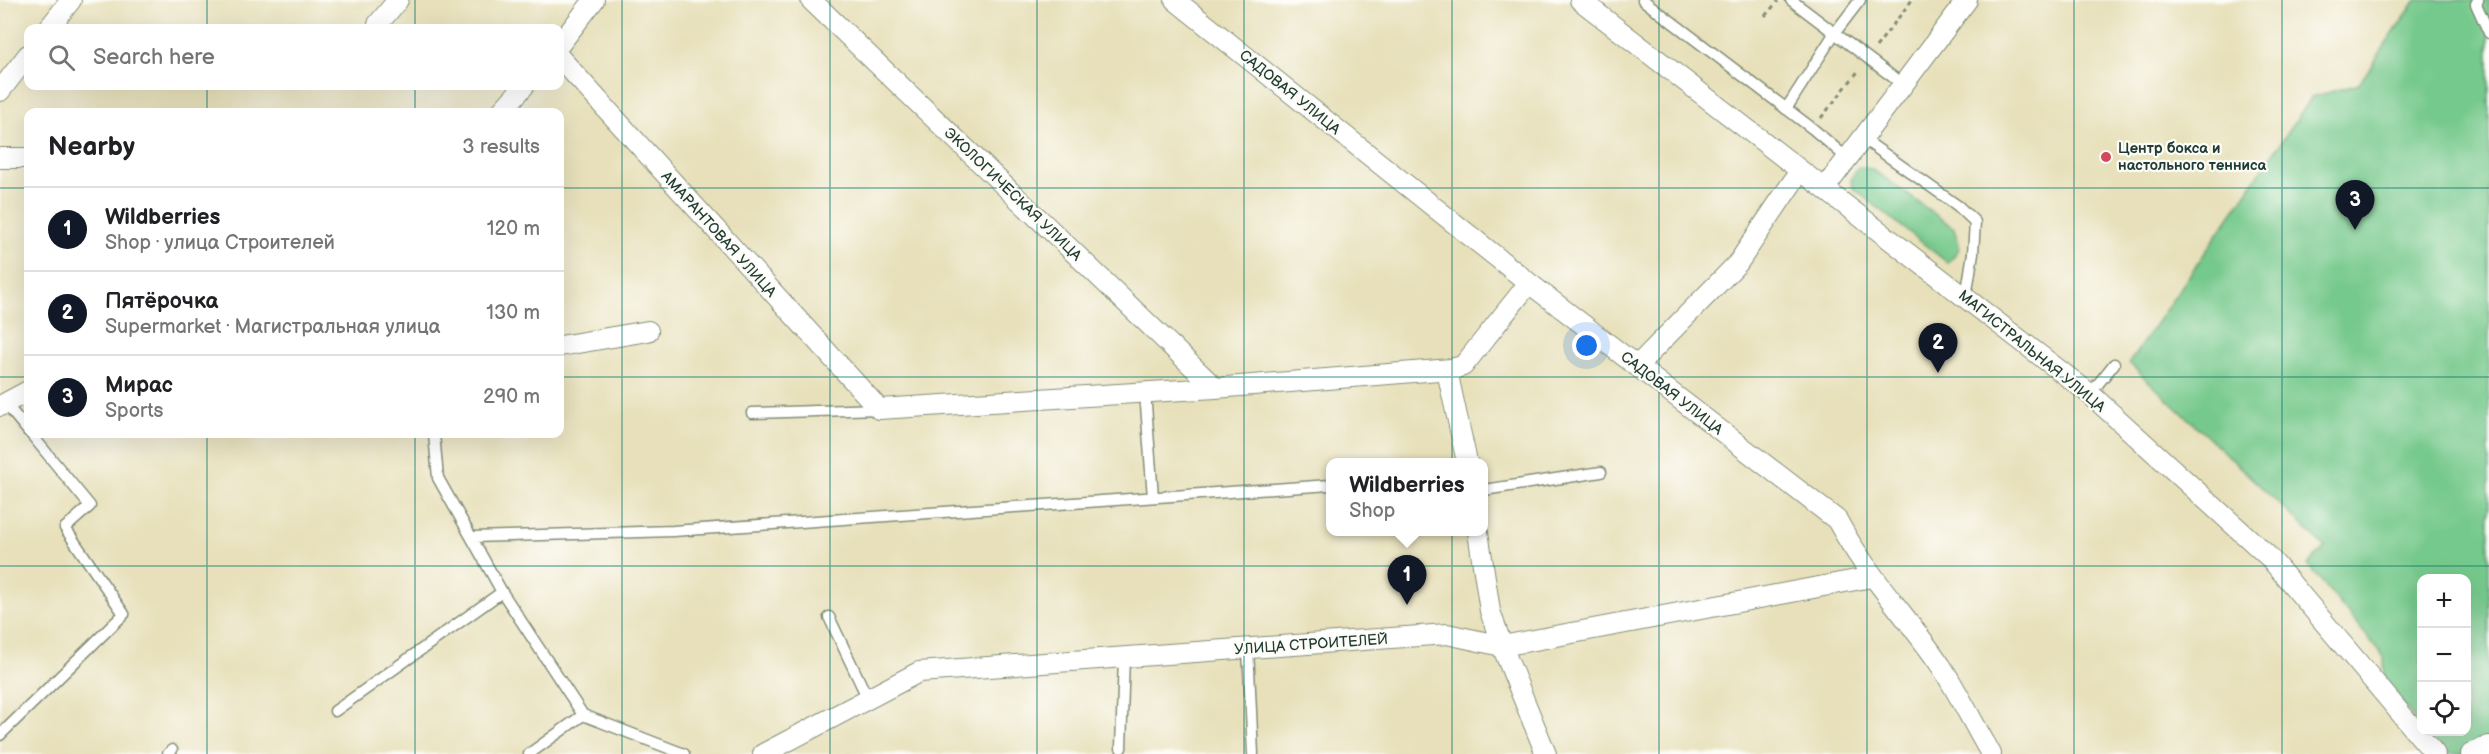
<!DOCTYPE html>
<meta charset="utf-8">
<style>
body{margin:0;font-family:"Balsamiq Sans",sans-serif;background:#f6f6f6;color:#202124}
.controls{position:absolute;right:18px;bottom:18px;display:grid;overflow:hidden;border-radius:12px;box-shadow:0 6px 24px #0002}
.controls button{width:54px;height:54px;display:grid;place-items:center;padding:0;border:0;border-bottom:2px solid #e0e0e0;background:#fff;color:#202124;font:30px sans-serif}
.you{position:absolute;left:1587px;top:346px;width:21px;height:21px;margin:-15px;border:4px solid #fff;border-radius:50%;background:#1a73e8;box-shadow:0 0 0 9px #1a73e833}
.badge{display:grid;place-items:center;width:39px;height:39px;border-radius:50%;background:#111827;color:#fff;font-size:20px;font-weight:700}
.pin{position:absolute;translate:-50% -50px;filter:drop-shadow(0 2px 3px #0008)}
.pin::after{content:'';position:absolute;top:32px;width:21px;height:18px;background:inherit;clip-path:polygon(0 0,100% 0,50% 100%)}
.popup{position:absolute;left:1326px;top:458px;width:162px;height:78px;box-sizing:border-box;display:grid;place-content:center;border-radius:12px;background:#fff;filter:drop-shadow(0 2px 4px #0005);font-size:20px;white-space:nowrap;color:#757577}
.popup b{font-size:22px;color:#202124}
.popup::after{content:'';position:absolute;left:50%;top:100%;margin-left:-12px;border:12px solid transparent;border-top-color:#fff}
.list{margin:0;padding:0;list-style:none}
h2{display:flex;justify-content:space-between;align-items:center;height:78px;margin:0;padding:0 24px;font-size:26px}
h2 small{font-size:20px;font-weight:400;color:#757577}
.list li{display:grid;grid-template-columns:39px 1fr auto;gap:18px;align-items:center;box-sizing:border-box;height:84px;padding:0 24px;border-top:2px solid #e0e0e0}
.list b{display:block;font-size:22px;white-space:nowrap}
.list p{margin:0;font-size:20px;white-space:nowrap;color:#757577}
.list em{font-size:20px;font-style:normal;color:#757577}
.icon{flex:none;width:33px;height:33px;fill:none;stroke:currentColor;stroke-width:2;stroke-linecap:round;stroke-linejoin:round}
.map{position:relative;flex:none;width:2489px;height:754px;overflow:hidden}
.search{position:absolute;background:#fff;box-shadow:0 6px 24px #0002;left:24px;top:24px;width:540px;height:66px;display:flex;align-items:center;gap:15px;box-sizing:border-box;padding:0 21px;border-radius:12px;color:#757577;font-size:22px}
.panel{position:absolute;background:#fff;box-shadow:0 6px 24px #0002;left:24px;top:108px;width:540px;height:330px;border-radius:12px}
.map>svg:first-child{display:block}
</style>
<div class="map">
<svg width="2489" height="754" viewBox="0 0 2489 754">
<rect width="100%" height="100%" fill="#fdfcf7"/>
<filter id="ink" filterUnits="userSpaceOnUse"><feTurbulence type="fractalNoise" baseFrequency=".0167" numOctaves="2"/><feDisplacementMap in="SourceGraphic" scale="12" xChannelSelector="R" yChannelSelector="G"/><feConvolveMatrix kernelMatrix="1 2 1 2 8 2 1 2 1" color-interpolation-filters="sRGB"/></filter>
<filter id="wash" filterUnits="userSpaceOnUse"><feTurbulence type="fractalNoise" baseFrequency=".008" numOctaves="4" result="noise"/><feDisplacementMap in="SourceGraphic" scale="24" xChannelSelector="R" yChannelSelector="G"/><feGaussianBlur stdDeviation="1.35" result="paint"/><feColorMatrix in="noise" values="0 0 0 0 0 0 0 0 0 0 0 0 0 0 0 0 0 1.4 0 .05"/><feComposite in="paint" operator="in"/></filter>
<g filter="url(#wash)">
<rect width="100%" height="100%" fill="#e7e0ba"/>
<path fill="#76c98c" stroke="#4a8360" stroke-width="1.5" d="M2416,0H2489V740L2460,754H2444L2425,732H2466V578H2422L2421,727L2384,681V657L2308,565L2325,547L2129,363L2312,97L2359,84Z
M1858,167L1872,169L1954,228L1960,248L1948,263L1853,188L1851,180Z"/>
</g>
<g filter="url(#ink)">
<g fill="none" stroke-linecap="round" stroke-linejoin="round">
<defs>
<path id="service" d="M1643,0L1813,129L1847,158
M1791,0L1902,84
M2478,0L2476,4L2489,33
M1786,109L1834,34L1860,0
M1862,138L1958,206L1975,222L1973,253L1966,297
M1145,392L1153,497
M2090,394L2114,364
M5,403L28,431
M752,413L879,409
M434,434L438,478L502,592
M1484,490L1601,472
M472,537L673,531L1330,485
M829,617L868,699
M1248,648L1253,754
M335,711L502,592L583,715L684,754
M0,735L124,614L65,528L90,506L31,434
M1121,748L1124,657
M168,754L172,750
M529,754L583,715"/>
<path id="minor" d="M811,0L1215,388
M1175,0L1529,283L1837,520C1865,573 1907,616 1941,666C1959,694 1974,725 1991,754
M1580,0L2090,394L2269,557L2435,754
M378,24L398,0
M49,28L71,0
M560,44L594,0
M560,58L879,409L1215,388L1451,369L1463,366L1529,283
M0,91L28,55
M501,112L524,86
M0,158H28
M1825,188L1967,0
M560,346L648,331
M1637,366L1738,263L1800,171
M1451,369L1449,380L1467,462
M0,406L28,391
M1478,532L1490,611L1502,646L1546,754
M763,754L919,672L1447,634L1502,646L1872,577
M2471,754L2489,746"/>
</defs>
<use href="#service" stroke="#838e77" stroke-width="13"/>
<use href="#minor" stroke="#838e77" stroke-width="22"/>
<path stroke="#838e77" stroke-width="3" stroke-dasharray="4.5 4.5" stroke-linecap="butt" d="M1765,16L1778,1
M1876,47L1912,0
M1821,118L1860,69"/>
<use href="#service" stroke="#fff" stroke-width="10"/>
<use href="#minor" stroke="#fff" stroke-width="20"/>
</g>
</g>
<path fill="none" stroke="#0f766e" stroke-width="1.5" stroke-opacity="0.55" d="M207,0V28M415,0V28M622,0V754M830,0V754M1037,0V754M1244,0V754M1452,0V754M1659,0V754M1867,0V754M2074,0V754M2282,0V754M207,86V112M415,86V112M0,188H28M560,188H2489M0,377H28M560,377H2489M207,434V754M415,434V754M0,566H2489"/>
<circle fill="#d1495b" stroke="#fdfcf7" stroke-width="2" cx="2106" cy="157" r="6"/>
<g text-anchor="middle" stroke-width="4.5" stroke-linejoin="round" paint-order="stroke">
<g font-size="15" fill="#1f3d34" stroke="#fdfcf7">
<text transform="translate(1290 92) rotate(39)" y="5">САДОВАЯ УЛИЦА</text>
<text transform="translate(1013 194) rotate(44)" y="5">ЭКОЛОГИЧЕСКАЯ УЛИЦА</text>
<text transform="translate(719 234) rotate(48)" y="5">АМАРАНТОВАЯ УЛИЦА</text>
<text transform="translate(2032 351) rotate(39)" y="5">МАГИСТРАЛЬНАЯ УЛИЦА</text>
<text transform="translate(1672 393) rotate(38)" y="5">САДОВАЯ УЛИЦА</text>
<text transform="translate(1311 644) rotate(-4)" y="5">УЛИЦА СТРОИТЕЛЕЙ</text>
</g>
<g font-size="15" font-weight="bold" fill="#1f3d34" stroke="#fdfcf7" text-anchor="start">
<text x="2118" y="153">Центр бокса и<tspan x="2118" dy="17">настольного тенниса</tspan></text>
</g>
</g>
</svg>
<div class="controls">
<button>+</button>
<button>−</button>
<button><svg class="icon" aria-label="locate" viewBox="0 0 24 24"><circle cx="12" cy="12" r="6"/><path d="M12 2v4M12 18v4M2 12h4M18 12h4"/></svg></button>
</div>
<div class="you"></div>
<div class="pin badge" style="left:1407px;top:605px">1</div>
<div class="popup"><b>Wildberries</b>Shop</div>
<div class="pin badge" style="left:1938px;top:373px">2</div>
<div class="pin badge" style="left:2355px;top:230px">3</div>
<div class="search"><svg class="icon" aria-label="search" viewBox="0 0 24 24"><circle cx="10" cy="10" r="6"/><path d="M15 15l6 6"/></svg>Search here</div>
<section class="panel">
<h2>Nearby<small>3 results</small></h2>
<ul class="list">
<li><span class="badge">1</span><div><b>Wildberries</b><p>Shop · улица Строителей</p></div><em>120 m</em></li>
<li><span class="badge">2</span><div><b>Пятёрочка</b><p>Supermarket · Магистральная улица</p></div><em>130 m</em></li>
<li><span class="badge">3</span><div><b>Мирас</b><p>Sports</p></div><em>290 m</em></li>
</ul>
</section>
</div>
